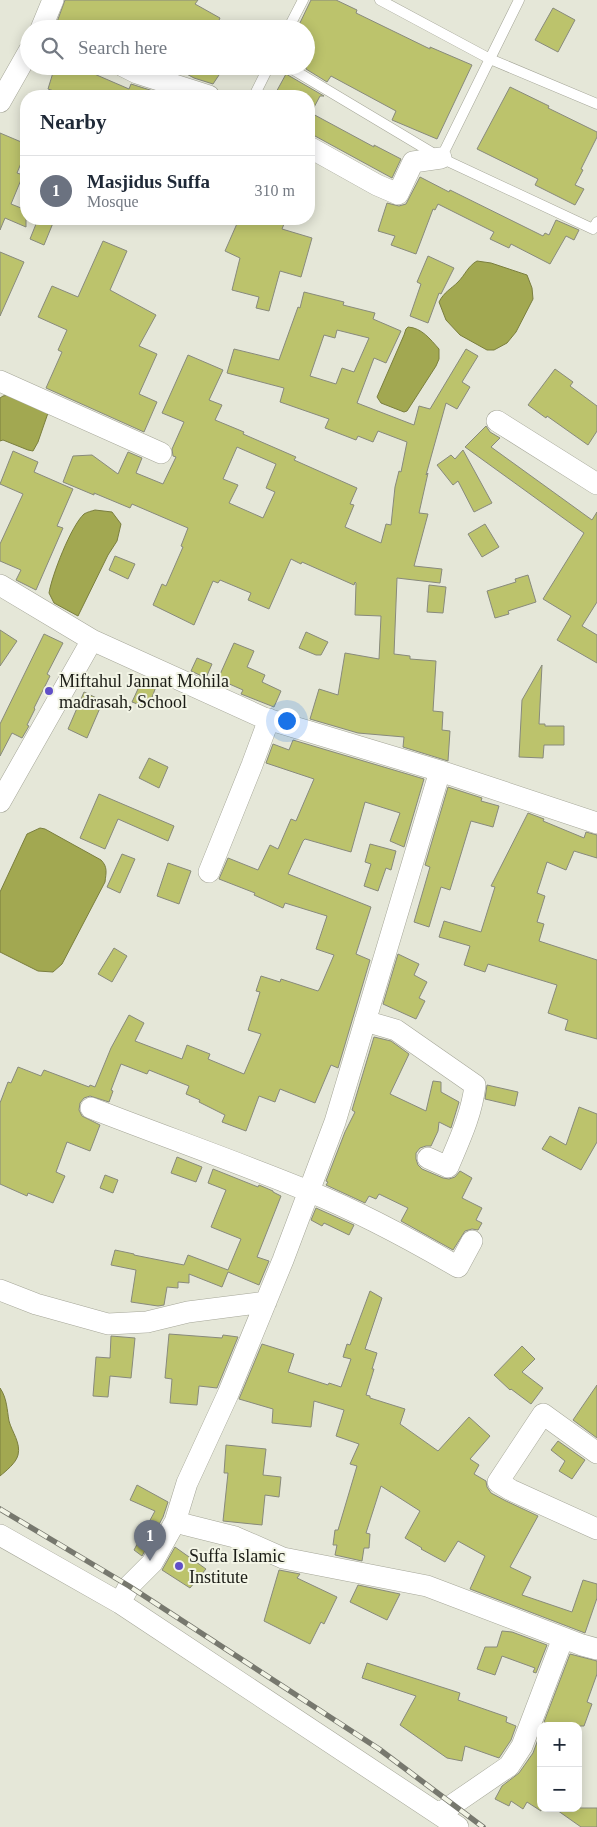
<!DOCTYPE html>
<meta charset="utf-8">
<style>
body{margin:0;font-family:"Times New Roman",serif;background:#f6f6f7;color:#1f2937}
.controls{position:absolute;right:15px;bottom:15px;display:grid;overflow:hidden;border-radius:10px;box-shadow:0 2px 12px #0003}
.controls button{width:45px;height:45px;display:grid;place-items:center;padding:0;border:0;border-bottom:1px solid #e0e1e3;background:#fff;color:#1f2937;font:25px sans-serif}
.you{position:absolute;left:286px;top:720px;width:18px;height:18px;margin:-12px;border:4px solid #fff;border-radius:50%;background:#1a73e8;box-shadow:0 0 0 8px #1a73e833}
.badge{display:grid;place-items:center;width:32px;height:32px;border-radius:50%;background:#0f766e;color:#fff;font-size:16px;font-weight:700}
.pin{position:absolute;translate:-50% -41px;filter:drop-shadow(0 1px 2px #0008)}
.pin::after{content:'';position:absolute;top:26px;width:18px;height:15px;background:inherit;clip-path:polygon(0 0,100% 0,50% 100%)}
.list{margin:0;padding:0;list-style:none}
h2{display:flex;justify-content:space-between;align-items:center;height:65px;margin:0;padding:0 20px;font-size:21px}
h2 small{font-size:16px;font-weight:400;color:#747a83}
.list li{display:grid;grid-template-columns:32px 1fr auto;gap:15px;align-items:center;box-sizing:border-box;height:70px;padding:0 20px;border-top:1px solid #e0e1e3}
.list b{display:block;font-size:19px;white-space:nowrap}
.list p{margin:0;font-size:16px;white-space:nowrap;color:#747a83}
.list em{font-size:16px;font-style:normal;color:#747a83}
.icon{flex:none;width:28px;height:28px;fill:none;stroke:currentColor;stroke-width:2;stroke-linecap:round;stroke-linejoin:round}
.map{position:relative;flex:none;width:597px;height:1827px;overflow:hidden}
.search{position:absolute;background:#fff;box-shadow:0 2px 12px #0003;left:20px;top:20px;width:295px;height:55px;display:flex;align-items:center;gap:12px;box-sizing:border-box;padding:0 18px;border-radius:28px;color:#747a83;font-size:19px}
.panel{position:absolute;background:#fff;box-shadow:0 2px 12px #0003;left:20px;top:90px;width:295px;height:135px;border-radius:20px}
.map>svg:first-child{display:block}
</style>
<div class="map">
<svg width="597" height="1827" viewBox="0 0 597 1827">
<rect width="100%" height="100%" fill="#e5e7d8"/>
<path fill="#a2a851" stroke="#7a7e3f" d="M477,261L491,263L527,275L532,288L533,299L516,332L507,343L494,350H487L460,335L446,320L439,302C444,292 451,289 458,282C465,275 468,266 477,261Z
M408,327C422,328 430,339 439,349V359L436,366L409,408L407,411L404,412L381,403L377,397L404,335L406,329Z
M9,395L48,413L38,442L33,451L28,450L3,440L0,441V398L3,396Z
M95,510L112,512L121,524L117,541L108,555L78,616L54,603L49,593C52,575 71,526 84,514C87,512 92,511 95,510Z
M40,828L45,829L101,860C108,867 106,873 105,882L62,964L53,972L38,971L0,952V892L27,834Z
M0,1388C7,1398 7,1410 9,1421C12,1432 21,1443 18,1455C16,1463 6,1471 0,1476Z"/>
<path fill="#bcc36c" stroke="#888a7c" fill-rule="evenodd" d="M65,0H198L195,4L220,18L215,29H68V22H57Z
M311,0H336L357,10L356,13L430,49V47L472,65L437,139L392,120L396,111L331,76L327,82L306,69V29H297Z
M553,8L575,20L558,52L535,40Z
M55,66H94L92,73L129,89L131,84L169,96H69L48,89Z
M172,66H225L213,84L194,78Z
M286,74L324,96H320L311,113L374,147V145L401,159L392,178L315,136L309,135V96H274Z
M510,87L549,106L548,108L597,132V137L581,169L583,170L575,185L584,189L575,205L535,185L538,179L477,149Z
M0,133L26,144V151L17,173L23,175L11,204L26,210V227L5,218L0,230Z
M420,177L449,192L450,190L543,236L545,233L549,235L556,220L579,230L574,240L566,236L550,264L511,244L509,248L490,239L494,232L438,204L435,210L433,209L416,254L391,245L395,236L378,231L387,203L399,206L406,204Z
M38,219L53,223L44,245L30,239Z
M239,219H286L282,229L312,238L301,277L280,271L269,311L256,308L259,297L232,290L240,258L225,251Z
M103,241L127,251L110,290L156,315L139,346L157,354L139,394L157,402L144,432L46,388L62,352L58,350L67,330L38,317L52,286L78,297Z
M0,252L24,262L0,316Z
M428,256L454,268L441,294L439,293L428,323L410,316L421,284L417,282Z
M304,292L344,302L343,305L375,313L373,319L401,331L386,363L374,358L357,403L414,425L419,406L430,409L466,349L478,356L462,382L470,387L457,409L446,403L426,475L428,473L419,513L428,514L414,566L442,569L440,583L397,578L394,654L410,656V659L436,661L433,711L443,712L442,730L450,731L448,761L403,747L404,737L358,733L310,719L319,689L338,695L345,653L379,659L381,616L355,615L356,583L355,582L354,585L302,562L301,564L291,559L269,609L248,600L251,593L220,580L218,583L213,581L194,625L153,605L162,584L166,586L183,547L181,546L188,528L132,504L130,508L94,493V495L63,482L73,456L92,455L118,474L128,452L142,458L136,473L163,484L176,457L173,456L172,449L184,422L162,413L188,355L223,370L209,400L222,405L215,420L244,432L243,434L296,457L294,460L357,488L350,504L354,505L345,527L381,543L386,524L391,525L395,487L399,471L401,472L407,442L378,431L373,442L358,436L356,440L325,428L329,419L280,402L284,388L227,373L234,349L279,360L298,307L300,308ZM337,330L369,338L354,372L342,368L336,384L310,376L324,335L335,338ZM237,447L276,464L266,488L275,492L263,518L229,503L238,485L223,479Z
M555,369L573,382L570,386L597,406V431L588,445L547,416L546,418L528,405Z
M486,426L490,432L500,438L491,447L592,520L597,512V602L582,626L597,635V663L557,640L571,616L543,599L584,533L465,447Z
M463,450L492,503L474,512L458,481L453,485L437,465L451,455L455,459Z
M13,451L38,462L34,472L73,489L57,526L63,528L36,590L16,580L21,570L0,561V544L23,494L0,484Z
M485,524L499,547L482,557L468,534Z
M115,556L135,564L128,579L109,570Z
M528,575L536,602L508,611L509,614L495,618L487,591L516,582L515,579Z
M429,585L446,587L443,613L427,612Z
M0,630L17,641L0,666Z
M306,632L328,642L321,655H316L299,648Z
M44,634L63,643L47,674L50,676L34,708L35,709L27,725L29,726L22,738L12,733L0,756V724Z
M234,643L254,651L247,667L265,675L262,682L281,691L274,707L241,694L243,690L218,679Z
M197,658L212,664L206,678L191,671Z
M542,665L539,724H545V726H564V745H544L543,758L519,757L522,700Z
M143,678L157,684L148,708L132,702Z
M84,692L103,701L87,738L68,729Z
M293,740L424,779L404,847L390,841L400,813L365,802L351,852L305,839L303,841L288,874L371,907L356,954L370,960L338,1068L331,1065L315,1103L280,1089L275,1102L259,1096L246,1131L222,1122L225,1115L199,1102L200,1100L186,1094L189,1086L149,1070L147,1074L121,1064L111,1090L113,1091L109,1102L90,1096L84,1098L80,1103L79,1110L82,1116L100,1125L90,1151L67,1142L56,1172L65,1176L53,1203L28,1193L27,1196L0,1184V1103L8,1082L11,1083L18,1067L41,1076L44,1070L89,1087L90,1085L95,1087L111,1048L129,1015L144,1023L135,1041L182,1059L187,1045L210,1054L208,1059L244,1074L261,1034L248,1030L260,992L256,991L261,976L280,982L281,979L318,991L320,988L334,955L316,949L327,916L285,903L283,908L254,895L255,893L219,879L228,858L258,870L270,845L278,849L291,819L296,821L314,779L266,763L273,744L289,750Z
M149,758L168,767L159,788L139,778Z
M448,787L482,798L481,801L499,806L493,827L471,821L450,890L441,887L429,927L414,922L430,867L425,865Z
M99,794L174,826L168,841L118,819L105,849L80,838Z
M528,813L544,819L543,821L584,838L586,832L597,835V858L574,851L566,870L547,862L537,893L545,896L537,922L544,924L539,941L597,960V1039L565,1030L568,1020L548,1013L557,985L488,964L485,972L464,965L470,946L439,937L444,921L481,932L495,887L491,886Z
M370,844L396,851L391,870L386,868L378,891L364,886L371,864L365,862Z
M122,854L135,859L120,893L107,887Z
M168,863L191,871L179,904L157,896Z
M114,948L127,956L112,982L98,974Z
M398,954L419,964L414,975L427,982L419,998L425,1001L416,1019L383,1004Z
M374,1037L391,1041L409,1054L390,1094L426,1111L433,1081L441,1082V1092L459,1102L451,1128L439,1122L438,1131L431,1146H426L420,1148L416,1153V1159L418,1165L422,1169L443,1178L449,1179L455,1177L460,1171L472,1178L462,1198L482,1208L476,1220L482,1223L478,1230L472,1229L465,1231L453,1250L401,1221L408,1208L379,1194L376,1199L369,1196L365,1203L326,1185L328,1182L326,1181L345,1132L355,1112L352,1110Z
M487,1085L518,1092L515,1106L485,1099Z
M579,1107L597,1114V1142L581,1170L542,1149L550,1136L566,1145Z
M177,1157L202,1167L196,1182L171,1173Z
M213,1169L258,1187L259,1185L273,1191V1192L281,1196L257,1257L269,1261L259,1285L228,1272L222,1287L189,1274V1283L178,1282V1288L167,1287L164,1305L158,1306L131,1302L136,1270L111,1265L115,1250L134,1254V1255L184,1265L188,1255L228,1270L241,1239L211,1227L226,1190L208,1183Z
M105,1175L118,1180L113,1193L100,1188Z
M316,1208L354,1225L349,1235L324,1223L322,1226L311,1220Z
M370,1291L382,1298L365,1349L377,1353L372,1369H374L366,1395L370,1396V1398L405,1409L400,1424L438,1451L469,1417L490,1436L470,1459L479,1465L474,1474L486,1481L487,1487L491,1493L506,1501L538,1516L510,1567L531,1577L522,1595L572,1612L583,1580L597,1584V1598L585,1633L470,1589L485,1556L458,1541L445,1562L421,1549L422,1548L405,1538L420,1511L381,1486L366,1533L370,1534L369,1548H364L362,1561L335,1555L337,1545H333L335,1530H338L357,1466L350,1464L359,1444L336,1436L344,1410L314,1401L311,1427L272,1423L273,1409L239,1399L262,1344L294,1354L288,1372L328,1385L329,1383L341,1387L351,1359L343,1357L347,1344L350,1345Z
M169,1334L222,1338L223,1335L238,1337L217,1388L199,1386L197,1405L170,1403L172,1379L165,1378Z
M111,1336L135,1338L131,1378L110,1376L108,1397L93,1396L96,1357L110,1358Z
M522,1346L535,1359L522,1372L543,1388L531,1404L511,1389L510,1390L494,1375Z
M597,1385V1438L573,1420Z
M558,1441L585,1460L572,1479L559,1471L565,1461L551,1450Z
M226,1445L266,1449L263,1475L281,1477L279,1497L265,1495L262,1525L223,1521L228,1473H224Z
M137,1485L168,1502L163,1517L142,1556L134,1550L155,1511L130,1500Z
M175,1547L206,1569L190,1588L162,1570Z
M279,1570L300,1574L297,1578L337,1597L324,1624L321,1622L310,1644L264,1621Z
M358,1585L400,1594L387,1620L350,1602Z
M502,1631L512,1632L547,1645L536,1673L533,1672L535,1668L502,1656L495,1675L477,1669L485,1647H497Z
M570,1654L597,1661V1674L587,1702L592,1704L584,1726H554L544,1722Z
M367,1663L460,1693L458,1700L507,1717L506,1722L516,1726L511,1740L499,1758L465,1746L462,1761L447,1758L400,1725L416,1696L362,1678Z
M540,1734L541,1811L527,1802L523,1809L511,1801L509,1806L495,1799L502,1786L519,1773L533,1753Z
M554,1808H597V1827H581Z"/>
<g fill="none" stroke-linecap="round" stroke-linejoin="round">
<defs>
<path id="service" d="M380,0L490,59L597,104
M288,29L303,0
M287,66L441,158L593,229L597,222
M254,96L269,66
M441,158L519,0"/>
<path id="minor" d="M41,29L53,0
M123,66L137,73L209,96
M0,102L29,51
M309,147L377,185L398,194L413,162L441,158
M0,381L161,453
M497,421L597,484
M0,585L92,640L264,718L440,771L597,823
M0,802L92,640
M209,872L252,765L269,719
M365,1021L396,1030L475,1085C472,1114 459,1141 448,1167L428,1158
M91,1108C163,1136 237,1162 308,1191C360,1212 410,1239 458,1267L472,1241
M0,1290L36,1304L108,1324L147,1322L188,1312L266,1302
M597,1453L543,1414L498,1482L511,1490L597,1529
M175,1522L235,1537L283,1558L427,1586L582,1645L597,1649
M0,1535L120,1603L458,1827
M120,1603L129,1586L152,1563L175,1522L187,1483L228,1394L283,1260L335,1122L440,771
M439,1814L509,1766L522,1746L563,1638"/>
</defs>
<use href="#service" stroke="#a5a698" stroke-width="11"/>
<use href="#minor" stroke="#a5a698" stroke-width="22"/>
<use href="#service" stroke="#fff" stroke-width="10"/>
<use href="#minor" stroke="#fff" stroke-width="21"/>
<defs>
<path id="rail" d="M0,1509L129,1586L379,1749L483,1827"/>
</defs>
<use href="#rail" stroke="#77786e" stroke-width="5.5"/>
<use href="#rail" stroke="#f2f4e5" stroke-width="4" stroke-dasharray="11" stroke-linecap="butt"/>
</g>
<g fill="#604fc8" stroke="#f2f4e5" stroke-width="2">
<circle cx="49" cy="691" r="5"/>
<circle cx="179" cy="1566" r="5"/>
</g>
<g text-anchor="middle" stroke-width="4" stroke-linejoin="round" paint-order="stroke">
<g font-size="18" fill="#1b1c16" stroke="#f2f4e5" text-anchor="start">
<text x="59" y="687">Miftahul Jannat Mohila<tspan x="59" dy="21">madrasah, School</tspan></text>
<text x="189" y="1562">Suffa Islamic<tspan x="189" dy="21">Institute</tspan></text>
</g>
</g>
</svg>
<div class="controls">
<button>+</button>
<button>−</button>
</div>
<div class="you"></div>
<div class="pin badge" style="left:150px;top:1561px;background:#6b7280">1</div>
<div class="search"><svg class="icon" aria-label="search" viewBox="0 0 24 24"><circle cx="10" cy="10" r="6"/><path d="M15 15l6 6"/></svg>Search here</div>
<section class="panel">
<h2>Nearby<small></small></h2>
<ul class="list">
<li><span class="badge" style="background:#6b7280">1</span><div><b>Masjidus Suffa</b><p>Mosque</p></div><em>310 m</em></li>
</ul>
</section>
</div>
